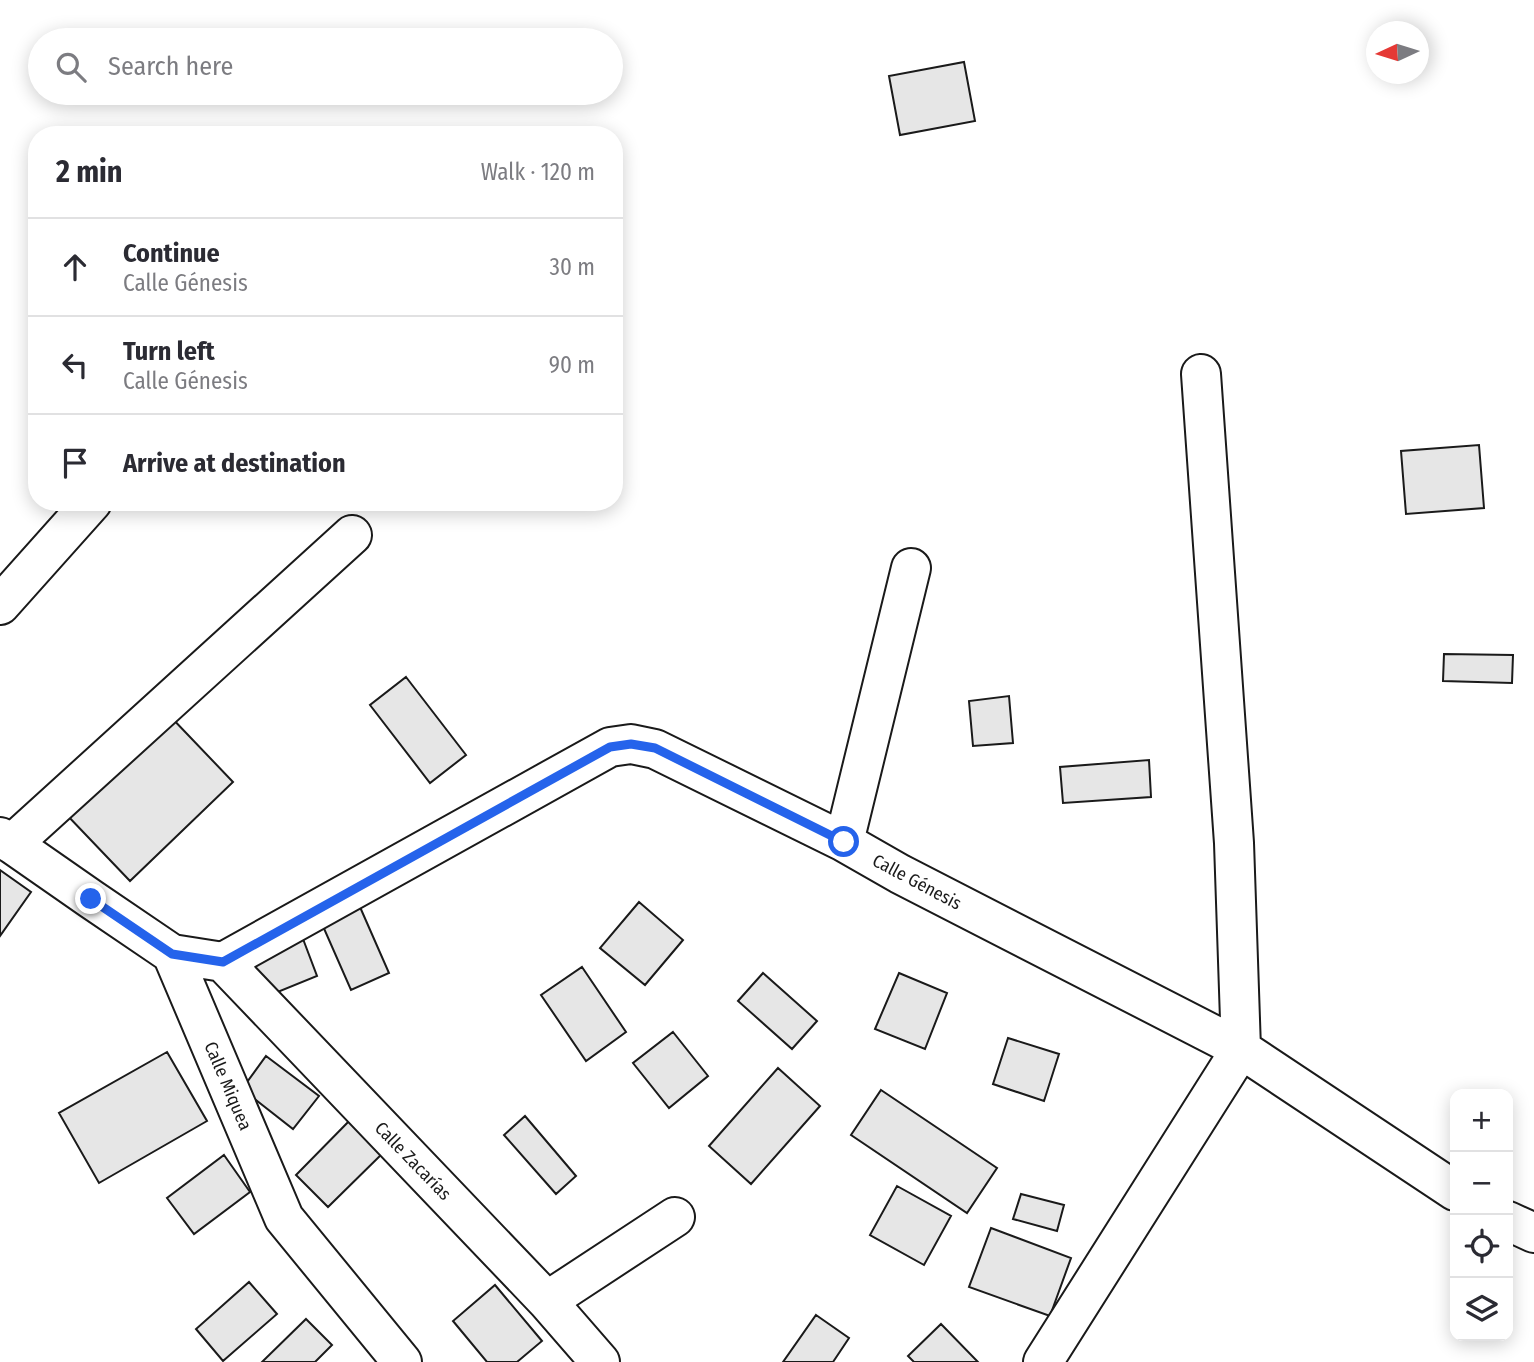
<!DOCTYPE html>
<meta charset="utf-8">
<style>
body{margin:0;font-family:"Fira Sans Condensed",sans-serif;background:#f2f2f3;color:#2b2b33}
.controls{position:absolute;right:21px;bottom:21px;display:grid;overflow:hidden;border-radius:14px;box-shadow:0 4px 18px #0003}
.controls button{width:63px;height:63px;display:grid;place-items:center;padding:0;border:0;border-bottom:2px solid #e1e1e2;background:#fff;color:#2b2b33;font:35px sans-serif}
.compass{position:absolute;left:1366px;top:21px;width:63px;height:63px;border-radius:50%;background:#fff;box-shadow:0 4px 18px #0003;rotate:266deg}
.stop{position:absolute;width:21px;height:21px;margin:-16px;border:5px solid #2563eb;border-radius:50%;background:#fff}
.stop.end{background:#2563eb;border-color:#fff;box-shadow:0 2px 7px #0008}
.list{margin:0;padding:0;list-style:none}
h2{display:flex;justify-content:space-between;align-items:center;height:91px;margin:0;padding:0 28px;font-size:30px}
h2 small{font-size:23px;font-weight:400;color:#7c7c81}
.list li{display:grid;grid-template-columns:46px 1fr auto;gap:21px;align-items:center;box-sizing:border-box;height:98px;padding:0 28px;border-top:2px solid #e1e1e2}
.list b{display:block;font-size:26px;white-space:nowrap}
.list p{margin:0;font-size:23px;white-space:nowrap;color:#7c7c81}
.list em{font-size:23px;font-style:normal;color:#7c7c81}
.icon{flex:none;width:38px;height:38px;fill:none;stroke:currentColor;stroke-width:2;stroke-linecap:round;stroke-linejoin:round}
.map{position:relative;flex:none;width:1534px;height:1362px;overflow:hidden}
.search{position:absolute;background:#fff;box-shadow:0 4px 18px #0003;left:28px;top:28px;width:595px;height:77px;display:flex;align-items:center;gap:18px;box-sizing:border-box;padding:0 24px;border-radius:38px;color:#7c7c81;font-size:26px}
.panel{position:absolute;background:#fff;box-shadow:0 4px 18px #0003;left:28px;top:126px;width:595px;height:385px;border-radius:28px}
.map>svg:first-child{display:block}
</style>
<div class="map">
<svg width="1534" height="1362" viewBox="0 0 1534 1362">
<rect width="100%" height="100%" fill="#fff"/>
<path fill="#e6e6e6" stroke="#1a1a1a" stroke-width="2" d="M964,62L975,121L900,135L889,76Z
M1479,445L1484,508L1406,514L1401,451Z
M1444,654L1513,655L1512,683L1443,681Z
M406,677L466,755L430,783L370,705Z
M1009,696L1013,743L973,746L969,701Z
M168,714L233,782L130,881L65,813Z
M1149,760L1151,797L1063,803L1060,767Z
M0,870L31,892L0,936Z
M639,902L683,940L645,985L600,948Z
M360,907L389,973L351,990L322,924Z
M300,931L317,976L263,998L245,954Z
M582,967L626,1032L586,1061L541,995Z
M763,973L817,1021L792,1049L738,1001Z
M899,973L947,993L925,1049L875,1029Z
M673,1032L708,1076L669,1108L633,1063Z
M1008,1038L1059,1054L1044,1101L993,1084Z
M167,1052L207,1121L99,1183L59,1113Z
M266,1056L319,1096L293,1129L242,1089Z
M778,1068L820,1106L751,1184L709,1146Z
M881,1090L997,1168L967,1213L851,1135Z
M356,1114L389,1147L328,1207L296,1175Z
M525,1116L576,1176L556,1194L504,1135Z
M224,1155L250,1192L194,1234L167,1198Z
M897,1186L951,1216L924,1265L870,1235Z
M1021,1194L1064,1205L1057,1231L1013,1219Z
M991,1228L1071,1258L1050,1316L969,1287Z
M249,1282L277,1314L223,1361L196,1329Z
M495,1285L542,1341L517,1362H487L453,1321Z
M816,1315L849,1338L833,1362H783Z
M306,1319L332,1345L315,1362H262Z
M941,1324L978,1362H914L908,1356Z"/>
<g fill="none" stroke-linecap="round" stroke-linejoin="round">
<defs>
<path id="minor" d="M0,605L92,502
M0,837L12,844L91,899L172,954L223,962L610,747L631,744L655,749L844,842L900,874L1241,1049L1455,1191
M844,842L911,568
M12,844L352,535
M172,954L284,1218L402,1362
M223,962L547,1301L600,1362
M1508,1221L1534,1233
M547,1301L675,1217
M1043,1362L1241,1049L1234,843L1201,374"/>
</defs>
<use href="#minor" stroke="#1a1a1a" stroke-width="42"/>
<use href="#minor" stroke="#fff" stroke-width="38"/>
</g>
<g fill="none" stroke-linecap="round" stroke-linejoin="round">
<path stroke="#2563eb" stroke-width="9" d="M91,899L172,954L223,962L610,747L631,744L655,748L844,842"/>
</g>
<g text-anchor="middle" stroke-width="5" stroke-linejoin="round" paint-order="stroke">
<g font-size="18" fill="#1a1a1a" stroke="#fff">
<text transform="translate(917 882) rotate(28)" y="6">Calle Génesis</text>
<text transform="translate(228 1086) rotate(67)" y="6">Calle Miquea</text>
<text transform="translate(413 1161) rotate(46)" y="6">Calle Zacarías</text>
</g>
</g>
</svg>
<div class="controls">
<button>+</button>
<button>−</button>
<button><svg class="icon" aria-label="locate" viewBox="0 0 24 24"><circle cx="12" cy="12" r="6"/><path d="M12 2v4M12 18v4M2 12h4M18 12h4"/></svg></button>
<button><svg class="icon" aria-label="layers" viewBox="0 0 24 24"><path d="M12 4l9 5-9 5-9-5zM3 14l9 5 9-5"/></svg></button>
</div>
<svg class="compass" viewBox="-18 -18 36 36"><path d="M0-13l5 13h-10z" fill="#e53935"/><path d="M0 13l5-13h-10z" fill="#7c7c81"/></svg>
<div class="stop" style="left:844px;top:842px"></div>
<div class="stop end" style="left:91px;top:899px"></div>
<div class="search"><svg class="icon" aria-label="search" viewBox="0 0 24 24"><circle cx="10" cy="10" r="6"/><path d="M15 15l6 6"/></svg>Search here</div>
<section class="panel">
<h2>2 min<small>Walk · 120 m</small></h2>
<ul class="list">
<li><svg class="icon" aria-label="ahead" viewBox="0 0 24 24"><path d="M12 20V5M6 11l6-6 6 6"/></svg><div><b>Continue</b><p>Calle Génesis</p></div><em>30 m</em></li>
<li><svg class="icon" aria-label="left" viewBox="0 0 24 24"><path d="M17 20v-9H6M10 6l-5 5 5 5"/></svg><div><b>Turn left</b><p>Calle Génesis</p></div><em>90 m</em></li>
<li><svg class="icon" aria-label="arrive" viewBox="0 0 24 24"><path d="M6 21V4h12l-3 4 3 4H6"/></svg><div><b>Arrive at destination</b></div></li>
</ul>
</section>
</div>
